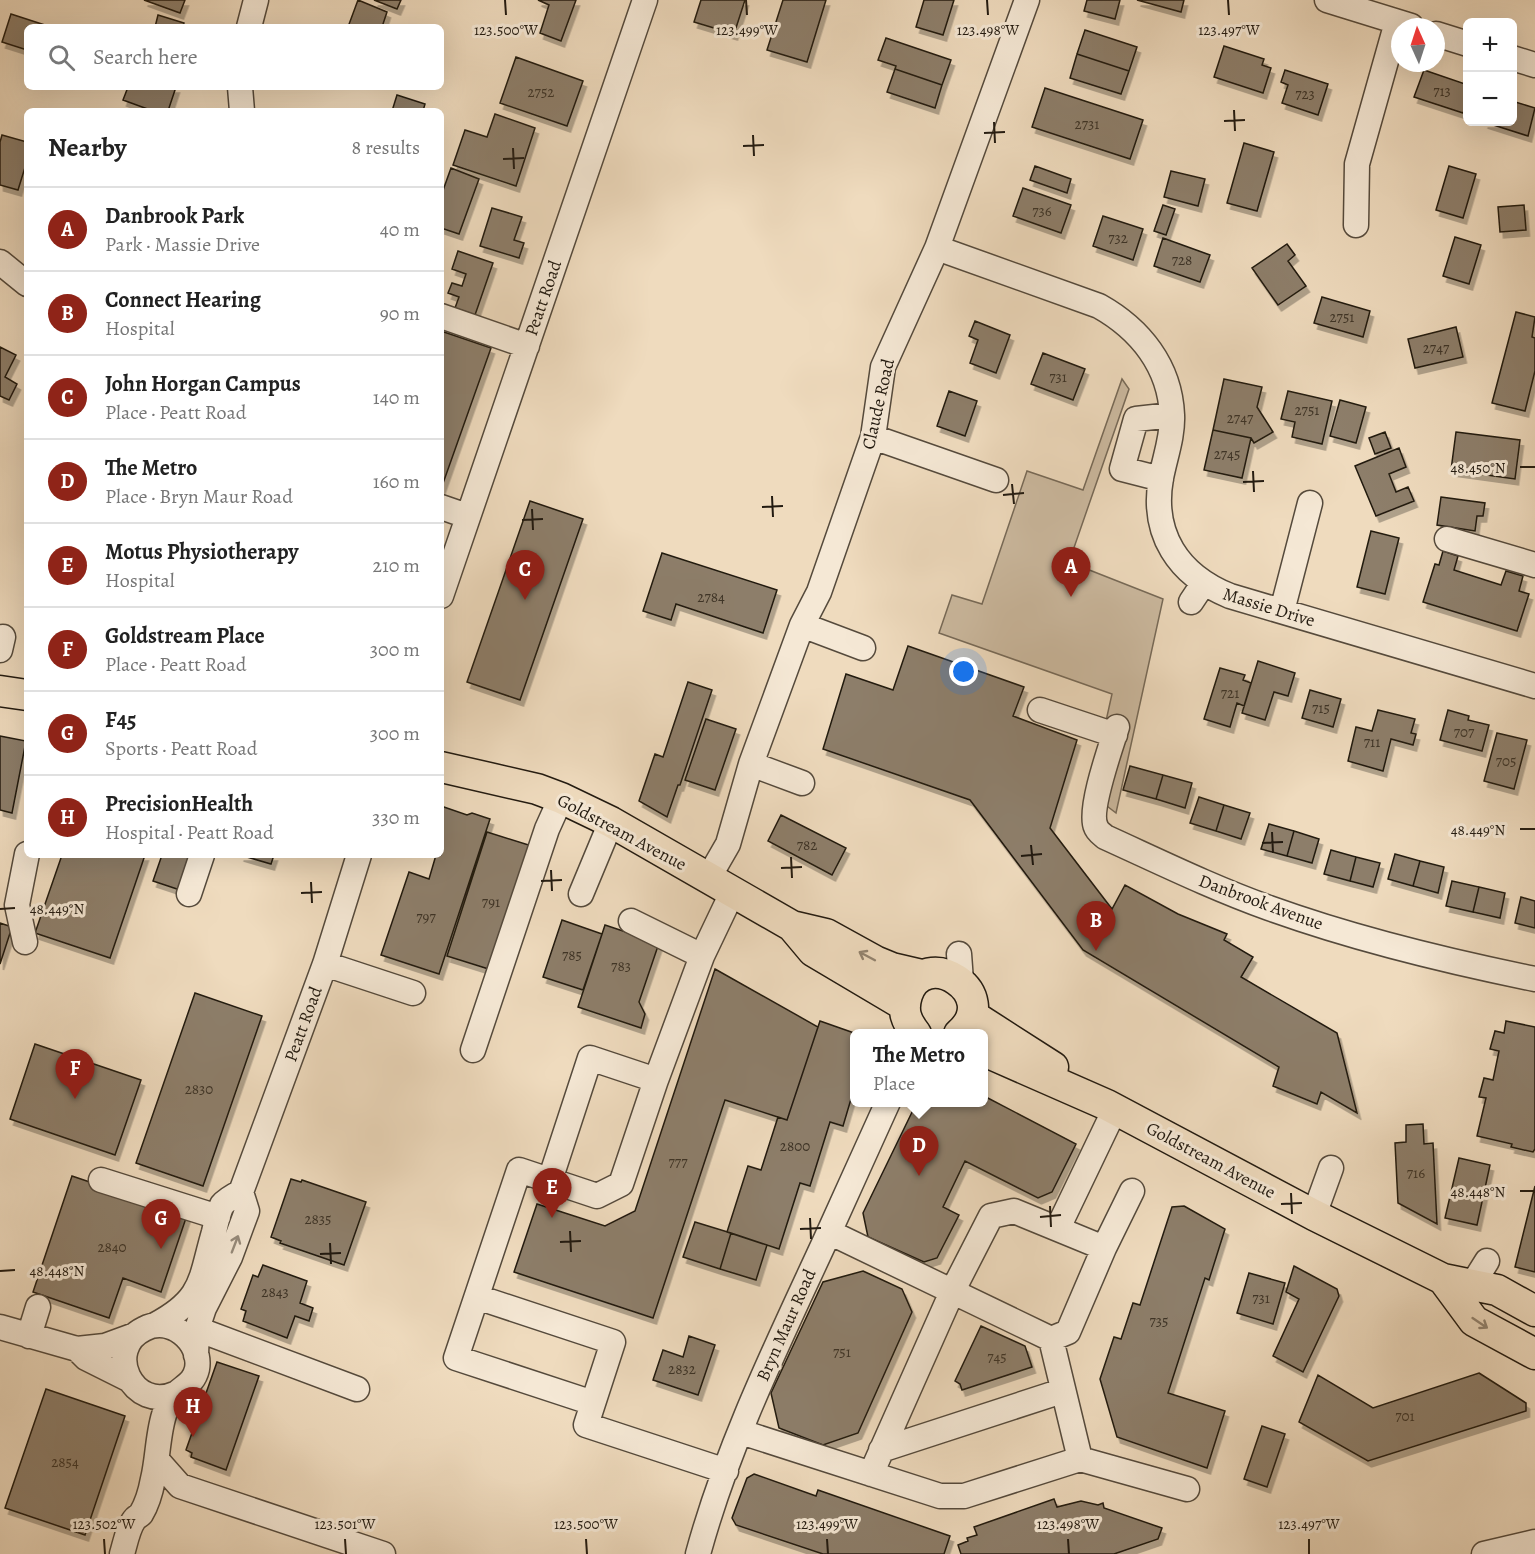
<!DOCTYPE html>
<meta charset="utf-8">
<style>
body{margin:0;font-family:Alegreya,serif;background:#f2f2f2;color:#222}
.controls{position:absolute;right:18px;top:18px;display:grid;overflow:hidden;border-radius:9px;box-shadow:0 6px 24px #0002}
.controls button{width:54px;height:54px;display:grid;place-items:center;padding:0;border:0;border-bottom:2px solid #e0e0e0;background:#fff;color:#222;font:30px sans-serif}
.compass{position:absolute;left:1391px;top:18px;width:54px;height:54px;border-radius:50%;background:#fff;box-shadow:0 6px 24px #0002;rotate:357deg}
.you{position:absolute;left:964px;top:672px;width:21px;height:21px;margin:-15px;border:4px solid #fff;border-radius:50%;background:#1a73e8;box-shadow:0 0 0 9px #1a73e833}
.badge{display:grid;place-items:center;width:39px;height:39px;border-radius:50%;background:#8f2418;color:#fff;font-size:20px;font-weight:700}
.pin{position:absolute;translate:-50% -50px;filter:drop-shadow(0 2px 3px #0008)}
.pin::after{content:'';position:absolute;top:32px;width:21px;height:18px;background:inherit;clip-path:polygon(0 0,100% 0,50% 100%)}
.popup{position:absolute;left:850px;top:1029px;width:138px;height:78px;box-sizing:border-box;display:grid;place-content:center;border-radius:9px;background:#fff;filter:drop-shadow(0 2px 4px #0005);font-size:20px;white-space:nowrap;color:#767676}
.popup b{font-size:22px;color:#222}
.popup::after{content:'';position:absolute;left:50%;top:100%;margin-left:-12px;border:12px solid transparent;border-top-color:#fff}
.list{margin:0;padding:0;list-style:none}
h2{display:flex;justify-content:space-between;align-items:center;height:78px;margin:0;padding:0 24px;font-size:26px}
h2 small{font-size:20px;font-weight:400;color:#767676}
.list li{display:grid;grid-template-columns:39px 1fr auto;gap:18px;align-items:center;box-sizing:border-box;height:84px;padding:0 24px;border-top:2px solid #e0e0e0}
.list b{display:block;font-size:22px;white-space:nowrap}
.list p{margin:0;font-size:20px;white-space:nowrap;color:#767676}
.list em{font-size:20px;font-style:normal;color:#767676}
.icon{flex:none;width:33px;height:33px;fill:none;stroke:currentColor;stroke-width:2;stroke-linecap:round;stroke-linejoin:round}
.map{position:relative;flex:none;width:1535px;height:1554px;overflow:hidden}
.search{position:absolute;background:#fff;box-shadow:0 6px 24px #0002;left:24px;top:24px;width:420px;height:66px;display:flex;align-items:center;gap:15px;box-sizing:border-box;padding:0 21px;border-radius:9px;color:#767676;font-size:22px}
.panel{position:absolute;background:#fff;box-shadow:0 6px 24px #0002;left:24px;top:108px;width:420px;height:750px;border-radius:9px}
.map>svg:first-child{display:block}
</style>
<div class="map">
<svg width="1535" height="1554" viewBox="0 0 1535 1554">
<defs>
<filter id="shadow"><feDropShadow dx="3.5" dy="6" stdDeviation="0" flood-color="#0004"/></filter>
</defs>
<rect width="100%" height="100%" fill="#efdbbe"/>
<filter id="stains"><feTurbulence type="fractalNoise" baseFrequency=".00333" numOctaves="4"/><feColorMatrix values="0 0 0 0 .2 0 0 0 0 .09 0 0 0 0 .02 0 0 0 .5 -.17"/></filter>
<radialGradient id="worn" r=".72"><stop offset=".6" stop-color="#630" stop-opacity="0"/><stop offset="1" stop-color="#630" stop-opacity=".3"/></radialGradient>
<path fill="#ccbaa0" stroke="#776a58" stroke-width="1.5" d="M1122,379L1129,389L1069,562L1163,599L1116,813L1090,793L1112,694L939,633L952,595L982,604L1027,471L1083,490Z"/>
<path fill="#8d7e6a" stroke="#221a10" stroke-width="1.5" filter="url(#shadow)" d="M144,0H185L180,13Z
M358,0L387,12L382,27H348Z
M374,0H401L397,9Z
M538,0H576L561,41L540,33L549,5Z
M701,0H745L734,34L694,22Z
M783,0H826L807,62L767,50Z
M924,0H954L943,35L916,27Z
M1087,0H1120L1115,19L1084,11Z
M1137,0H1184L1181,12Z
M11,14L51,27H27V50L2,42Z
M158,15L184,23L183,27H155Z
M1085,30L1137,47L1129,71L1077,54Z
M886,38L951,60L942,85L895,69L896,66L878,60Z
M1224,46L1264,59L1262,65L1271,68L1263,93L1214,77Z
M1077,54L1129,71L1121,94L1070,78Z
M516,57L583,81L567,126L500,103Z
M895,69L942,85L935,108L887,92Z
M1285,70L1328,84L1318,115L1282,103L1288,85L1281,82Z
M1424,70L1468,85V101L1463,113L1414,97Z
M128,87H176L168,111H153L123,100Z
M1045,88L1143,120L1130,159L1032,127Z
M397,95L425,104L423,111H392Z
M1512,101L1535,108L1528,136L1484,122H1512Z
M495,114L535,128L516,186L453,165L465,130L487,137Z
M2,135L27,142V161L18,190L0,185V142Z
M1244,143L1274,152L1257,211L1227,203Z
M1035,166L1071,179L1067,193L1030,180Z
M1449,166L1476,174L1463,218L1436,210Z
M451,168L479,179L459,234L441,228V196Z
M1171,171L1205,179L1198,206L1164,197Z
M1023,188L1071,205L1061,233L1013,216Z
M1163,205L1175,209L1166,235L1154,231Z
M1524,205L1526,230L1500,232L1498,207Z
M492,208L522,217L514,240L524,243L519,258L480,246Z
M1103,216L1143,229L1133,260L1093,246Z
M1455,237L1481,245L1469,284L1443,276Z
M1163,238L1210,255L1200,282L1154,266Z
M1287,244L1295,255L1288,261L1306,286L1278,305L1252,268Z
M458,251L493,263L475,315L455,308L459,297L448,293L452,283L462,286L466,274L452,269Z
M1322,297L1370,311L1363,337L1314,323Z
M1516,312L1535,317L1532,337L1535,338V371L1525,411L1492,403Z
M975,321L1010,335L996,373L970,363L978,340L969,336Z
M1456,327L1463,357L1415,368L1408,339Z
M441,331L491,348L441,489Z
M0,347L16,355L5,377L17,384L9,400L0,396Z
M1043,353L1085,369L1073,400L1031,384Z
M1224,379L1262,387L1257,407L1273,432L1254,443L1251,438L1213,430Z
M949,391L977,401L965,436L937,426Z
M1288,391L1332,401L1322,444L1292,437L1295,422L1281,419Z
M1340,400L1366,407L1356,443L1330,436Z
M1213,430L1251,438L1242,478L1204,470Z
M1385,432L1391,448L1375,454L1369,438Z
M1456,432L1520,440L1515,479L1451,470Z
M1399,448L1406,467L1389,474L1396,492L1408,487L1414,501L1376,516L1355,466Z
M1441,497L1485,503L1483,516H1477L1475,531L1437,525Z
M530,501L583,519L520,700L467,682Z
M1371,531L1399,538L1385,594L1357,587Z
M1443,551L1458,556L1454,570L1501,585L1506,571L1523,576L1519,591L1529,594L1517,631L1423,602L1435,564L1439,565Z
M662,553L777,590L763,633L676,604L671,620L643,611Z
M908,646L1024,687L1013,716L1077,740L1050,828L1112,909L1125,885L1178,914L1227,934L1224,940L1253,957L1241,977L1337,1033L1357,1113L1321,1092L1317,1104L1273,1086L1279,1067L1083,950L970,800L823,749L846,674L893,690Z
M1258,661L1295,673L1288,696L1274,692L1265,720L1242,713Z
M1220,668L1245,675L1243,680L1251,683L1244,706L1237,703L1230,727L1204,719Z
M688,682L712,690L680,785H678L667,817L639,801L655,754L663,757Z
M1310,690L1341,699L1333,727L1302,718Z
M1378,710L1415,719L1411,733L1416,734L1413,745L1391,739L1383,771L1348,761L1356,727L1372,731Z
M1448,710L1469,716L1468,720L1489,725L1482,751L1440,740Z
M706,719L736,729L715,790L685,780Z
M1497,733L1527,740L1514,789L1484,781Z
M0,736L26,741L12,813L0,810Z
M1130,766L1163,775L1156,799L1123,790Z
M1163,775L1192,783L1185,808L1156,799Z
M1199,797L1224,805L1216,831L1190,823Z
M1224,805L1250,813L1241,839L1216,831Z
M441,806L467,815L472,813L490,819L439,974L381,955L409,872L429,879L436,855H441Z
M781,815L846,848L832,875L768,841Z
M1269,824L1294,831L1287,856L1261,849Z
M1294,831L1319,839L1312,863L1287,856Z
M487,832L535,847L495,971L447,956Z
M1331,850L1356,857L1350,881L1324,874Z
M1395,854L1420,861L1413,886L1388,879Z
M62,855H145L110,958L35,933Z
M162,855H196L183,891L153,881Z
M240,855H274L271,864Z
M1356,857L1380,863L1373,887L1350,881Z
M1420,861L1444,867L1438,893L1413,886Z
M1452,881L1479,887L1473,912L1446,906Z
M1479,887L1505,893L1500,918L1473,912Z
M1521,897L1535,901V928L1515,923Z
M562,920L602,934L583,990L543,977Z
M0,923L12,927L0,964Z
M605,925L659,943L639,1002L645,1014L641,1028L578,1007Z
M715,969L818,1027L787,1120L725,1100L653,1318L514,1272L537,1204L605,1226L635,1211Z
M195,993L262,1016L203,1186L136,1163Z
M820,1021L857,1034H854V1089L843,1126L830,1122L810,1186L800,1183L779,1249L727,1232L748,1166L761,1170L778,1117L787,1120Z
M1506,1021L1535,1027V1149L1533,1152L1511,1147L1512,1144L1477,1136L1486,1098L1479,1097L1484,1078L1493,1080L1499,1051L1490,1049L1495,1031L1504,1033Z
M35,1044L141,1080L115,1155L10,1119Z
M984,1096L1076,1144L1052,1192L1038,1198L965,1161L943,1207L959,1215L937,1258L924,1262L868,1237L863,1213L915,1106L925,1102H984Z
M1423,1124L1424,1144L1433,1143L1437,1224L1398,1203L1395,1143L1406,1142V1125Z
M1459,1158L1490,1165L1477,1225L1445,1218Z
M72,1176L187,1215L161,1292L123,1278L109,1318L33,1292Z
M291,1179L301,1182L302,1180L366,1202L344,1265L280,1243L281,1241L271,1237Z
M1535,1186V1272L1515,1267Z
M1184,1206L1225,1229L1209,1280L1205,1278L1168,1393L1225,1411L1207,1468L1117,1437L1100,1379L1114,1337L1121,1339L1133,1303L1140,1305L1172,1207Z
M695,1222L731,1233L720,1269L683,1257Z
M731,1233L767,1245L756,1280L720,1269Z
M263,1265L307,1281L300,1303L313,1308L309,1321L295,1316L287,1338L243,1321L246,1311L241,1309L253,1275L258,1277Z
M1294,1266L1337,1289L1339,1296L1303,1372L1273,1356L1299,1299L1286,1292Z
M863,1271L902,1289L912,1312L858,1433L823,1445L779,1428L771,1393L823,1282Z
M1249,1273L1285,1283L1273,1324L1237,1313Z
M981,1326L1025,1346L1032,1367L962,1390L960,1384L955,1381Z
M689,1336L715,1345L698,1395L653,1380L663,1350L683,1357Z
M217,1362L259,1376L226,1470L191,1457L192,1453L186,1450Z
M1479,1373L1526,1403V1411L1368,1461L1299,1422L1318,1375L1373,1408Z
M46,1389L125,1416L85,1535L5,1508Z
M1262,1426L1285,1434L1267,1487L1244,1479Z
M754,1474L816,1496L818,1490L950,1536L944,1554H823L736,1525L732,1518L747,1478Z
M1054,1499L1057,1507L1081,1501L1098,1505L1103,1503L1104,1508L1162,1528L1158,1539L1114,1554H961L958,1545L968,1541L967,1538L977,1535L974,1527Z"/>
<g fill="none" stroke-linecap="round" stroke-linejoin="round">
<defs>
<path id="minor" d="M1327,0L1411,26
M249,27L256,0
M1436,34L1468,44
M1512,58L1535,65
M240,87L242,111
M1356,225L1357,164L1397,22
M937,248L1099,306C1140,329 1170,366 1172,415C1173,436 1165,457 1161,478C1151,534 1178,575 1230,596L1535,686
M0,262L27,284
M441,316L527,346
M873,437L996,480
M1161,479L1122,469L1136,419L1172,415
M441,507L467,516
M1447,539L1535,565
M441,596L645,0
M1191,602L1203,584
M1282,611L1310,503
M802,625L863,648
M0,650L3,637
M1040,710L1115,735
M1117,727C1111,746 1088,811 1096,827C1097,831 1103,835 1105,837C1160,862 1213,888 1269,908C1355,939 1446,961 1535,979
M751,764L802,783
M709,877L728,844L751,764L802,625L819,592L873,437L883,367L937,248L1027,0
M189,894L202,855
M581,894L611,822
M631,921L702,956
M25,942L17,905L27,854
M959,954L961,981
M325,964L413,993
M473,1050L547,829L561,798
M101,1180L218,1217
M550,1180L590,1058L656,1080
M1314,1215L1331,1168
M1058,1228L1115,1109
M829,1232L1051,1339L1068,1332L1104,1248L1014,1211L991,1216L952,1292L871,1474
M1104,1248L1132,1191
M1472,1285L1487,1261
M477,1297L613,1342L586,1425L726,1471
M155,1325C204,1299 200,1280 214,1232C216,1223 218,1213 222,1205C226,1200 235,1195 241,1192L325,964L359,855
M0,1327L77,1349L105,1346L135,1335
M197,1329L357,1389
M29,1336L38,1307
M77,1349L86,1358L128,1379
M196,1355L197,1329L204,1308L230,1257L247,1211L241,1192
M593,1403L456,1358L519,1170L597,1196L621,1184L656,1080L702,956L733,891
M741,1432L940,1496H964L1080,1459L1051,1339
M881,1450L1062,1391
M1080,1459L1187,1489
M157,1460L180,1486L383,1554
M122,1554C125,1544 128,1528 134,1520C136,1517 139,1516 141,1514C147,1504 151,1490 153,1479C158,1459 158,1430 165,1412C168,1406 173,1397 177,1393C186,1385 194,1382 197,1369C202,1341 170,1315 144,1329C103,1349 132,1414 177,1393
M698,1554C728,1444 779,1341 826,1239C847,1193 867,1148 888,1102
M1484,1554L1535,1542"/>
<path id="major" d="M0,691L27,695
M441,767L537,789L561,798L611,822L792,926L826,934L875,961L892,968L922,975
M792,926L813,951L904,1005
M972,1015L1053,1067
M916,1034C906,1021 902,1011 907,995C924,943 1005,994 959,1034
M984,1051L1107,1105L1314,1215L1443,1279L1497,1290L1535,1311
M1443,1279L1474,1321L1535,1354"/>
</defs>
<use href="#minor" stroke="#554a3c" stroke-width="27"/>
<use href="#major" stroke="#221a10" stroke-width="33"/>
<use href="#minor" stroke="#f5e8d5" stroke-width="24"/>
<use href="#major" stroke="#efdbbe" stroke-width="30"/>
</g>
<defs><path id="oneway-shaft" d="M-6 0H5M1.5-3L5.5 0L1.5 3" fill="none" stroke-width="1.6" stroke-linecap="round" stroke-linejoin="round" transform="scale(1.5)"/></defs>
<g stroke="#938470">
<use href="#oneway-shaft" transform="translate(867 956) rotate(-152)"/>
<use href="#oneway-shaft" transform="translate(1480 1323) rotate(34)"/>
</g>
<use stroke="#968b7c" href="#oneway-shaft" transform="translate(235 1244) rotate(-69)"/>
<path fill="none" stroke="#221a10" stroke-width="2" d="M505,0L506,15M746,0L747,15M987,0L988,15M1228,0L1229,15M1234,110L1235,131M1224,121L1245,120M994,122L995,143M984,133L1005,132M753,135L754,156M743,146L764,145M513,148L514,169M503,159L524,158M1520,467H1535M1253,471L1254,492M1243,482L1264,481M1012,484L1014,504M1003,495L1024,493M772,496L773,517M762,507L783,506M532,509L533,530M522,520L543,519M1520,829H1535M1272,832L1273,853M1262,843L1283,842M1031,845L1033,865M1021,856L1042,854M791,857L792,878M781,868L802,867M551,870L552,891M541,881L562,880M311,882L312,903M301,893L322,892M0,909L15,908M1520,1191H1535M1291,1193L1292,1214M1281,1204L1302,1203M1050,1206L1051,1227M1040,1217L1061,1215M810,1218L811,1239M800,1229L821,1228M570,1231L571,1252M560,1242L581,1241M330,1243L331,1264M320,1254L341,1253M0,1271L15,1270M104,1539L105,1554M345,1539L346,1554M586,1539L587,1554M827,1539L828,1554M1068,1539L1069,1554M1309,1539V1554"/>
<g text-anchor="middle" stroke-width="6" stroke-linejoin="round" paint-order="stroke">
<g font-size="15" fill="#3d3326">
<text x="1442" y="96">713</text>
<text x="541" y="97">2752</text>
<text x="1305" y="99">723</text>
<text x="1087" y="129">2731</text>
<text x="1042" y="216">736</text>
<text x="1118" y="243">732</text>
<text x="1182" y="265">728</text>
<text x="1342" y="322">2751</text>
<text x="1436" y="353">2747</text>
<text x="1058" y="382">731</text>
<text x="1307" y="415">2751</text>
<text x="1240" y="423">2747</text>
<text x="1227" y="459">2745</text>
<text x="711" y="602">2784</text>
<text x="1230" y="698">721</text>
<text x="1321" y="713">715</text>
<text x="1464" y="737">707</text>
<text x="1372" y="747">711</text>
<text x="1506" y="766">705</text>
<text x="807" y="850">782</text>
<text x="491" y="907">791</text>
<text x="426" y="922">797</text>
<text x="572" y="960">785</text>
<text x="621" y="971">783</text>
<text x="199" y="1094">2830</text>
<text x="795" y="1151">2800</text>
<text x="678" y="1167">777</text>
<text x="1416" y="1178">716</text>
<text x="318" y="1224">2835</text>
<text x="112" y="1252">2840</text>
<text x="275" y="1297">2843</text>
<text x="1261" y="1303">731</text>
<text x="1159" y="1326">735</text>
<text x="842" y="1357">751</text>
<text x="997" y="1362">745</text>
<text x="682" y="1374">2832</text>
<text x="1405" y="1421">701</text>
<text x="65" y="1467">2854</text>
</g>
<g font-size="18" fill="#221a10" stroke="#f5e8d5">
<text transform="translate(543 298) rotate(-71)" y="6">Peatt Road</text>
<text transform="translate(878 404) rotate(-77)" y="6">Claude Road</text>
<text transform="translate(1269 607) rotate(17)" y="6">Massie Drive</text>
<text transform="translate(622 832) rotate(28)" y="6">Goldstream Avenue</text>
<text transform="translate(1261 902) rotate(20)" y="6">Danbrook Avenue</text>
<text transform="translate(303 1024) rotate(-70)" y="6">Peatt Road</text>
<text transform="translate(1211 1160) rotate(28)" y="6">Goldstream Avenue</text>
<text transform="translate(786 1325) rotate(-66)" y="6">Bryn Maur Road</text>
</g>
</g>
<g font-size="15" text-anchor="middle" fill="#221a10" stroke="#f5e8d5" stroke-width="6" stroke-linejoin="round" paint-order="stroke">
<text x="506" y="35">123.500°W</text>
<text x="747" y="35">123.499°W</text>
<text x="988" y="35">123.498°W</text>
<text x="1229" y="35">123.497°W</text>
<text x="1478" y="473">48.450°N</text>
<text x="1478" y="835">48.449°N</text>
<text x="57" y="914">48.449°N</text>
<text x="1478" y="1197">48.448°N</text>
<text x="57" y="1276">48.448°N</text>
<text x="104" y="1529">123.502°W</text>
<text x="345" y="1529">123.501°W</text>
<text x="586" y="1529">123.500°W</text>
<text x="827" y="1529">123.499°W</text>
<text x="1068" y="1529">123.498°W</text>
<text x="1309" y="1529">123.497°W</text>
</g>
<rect width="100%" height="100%" filter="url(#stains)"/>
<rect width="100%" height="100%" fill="url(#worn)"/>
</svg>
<div class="controls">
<button>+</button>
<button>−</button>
</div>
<svg class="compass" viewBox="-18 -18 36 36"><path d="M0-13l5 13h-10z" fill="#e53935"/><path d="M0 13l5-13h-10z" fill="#767676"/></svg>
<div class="you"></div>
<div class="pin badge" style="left:1071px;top:597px">A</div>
<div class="pin badge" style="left:1096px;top:951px">B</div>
<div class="pin badge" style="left:525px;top:600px">C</div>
<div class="pin badge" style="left:919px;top:1176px">D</div>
<div class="popup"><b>The Metro</b>Place</div>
<div class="pin badge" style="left:552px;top:1218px">E</div>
<div class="pin badge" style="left:75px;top:1099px">F</div>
<div class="pin badge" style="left:161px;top:1249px">G</div>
<div class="pin badge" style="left:193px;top:1437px">H</div>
<div class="search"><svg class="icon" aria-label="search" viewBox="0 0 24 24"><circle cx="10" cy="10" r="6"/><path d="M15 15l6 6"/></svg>Search here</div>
<section class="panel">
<h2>Nearby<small>8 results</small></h2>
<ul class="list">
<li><span class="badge">A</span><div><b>Danbrook Park</b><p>Park · Massie Drive</p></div><em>40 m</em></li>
<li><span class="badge">B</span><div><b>Connect Hearing</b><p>Hospital</p></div><em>90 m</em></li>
<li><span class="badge">C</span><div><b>John Horgan Campus</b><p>Place · Peatt Road</p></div><em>140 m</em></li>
<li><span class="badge">D</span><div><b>The Metro</b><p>Place · Bryn Maur Road</p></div><em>160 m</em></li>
<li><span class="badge">E</span><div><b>Motus Physiotherapy</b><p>Hospital</p></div><em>210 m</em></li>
<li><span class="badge">F</span><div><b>Goldstream Place</b><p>Place · Peatt Road</p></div><em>300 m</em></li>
<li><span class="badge">G</span><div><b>F45</b><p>Sports · Peatt Road</p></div><em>300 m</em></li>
<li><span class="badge">H</span><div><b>PrecisionHealth</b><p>Hospital · Peatt Road</p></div><em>330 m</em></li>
</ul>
</section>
</div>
